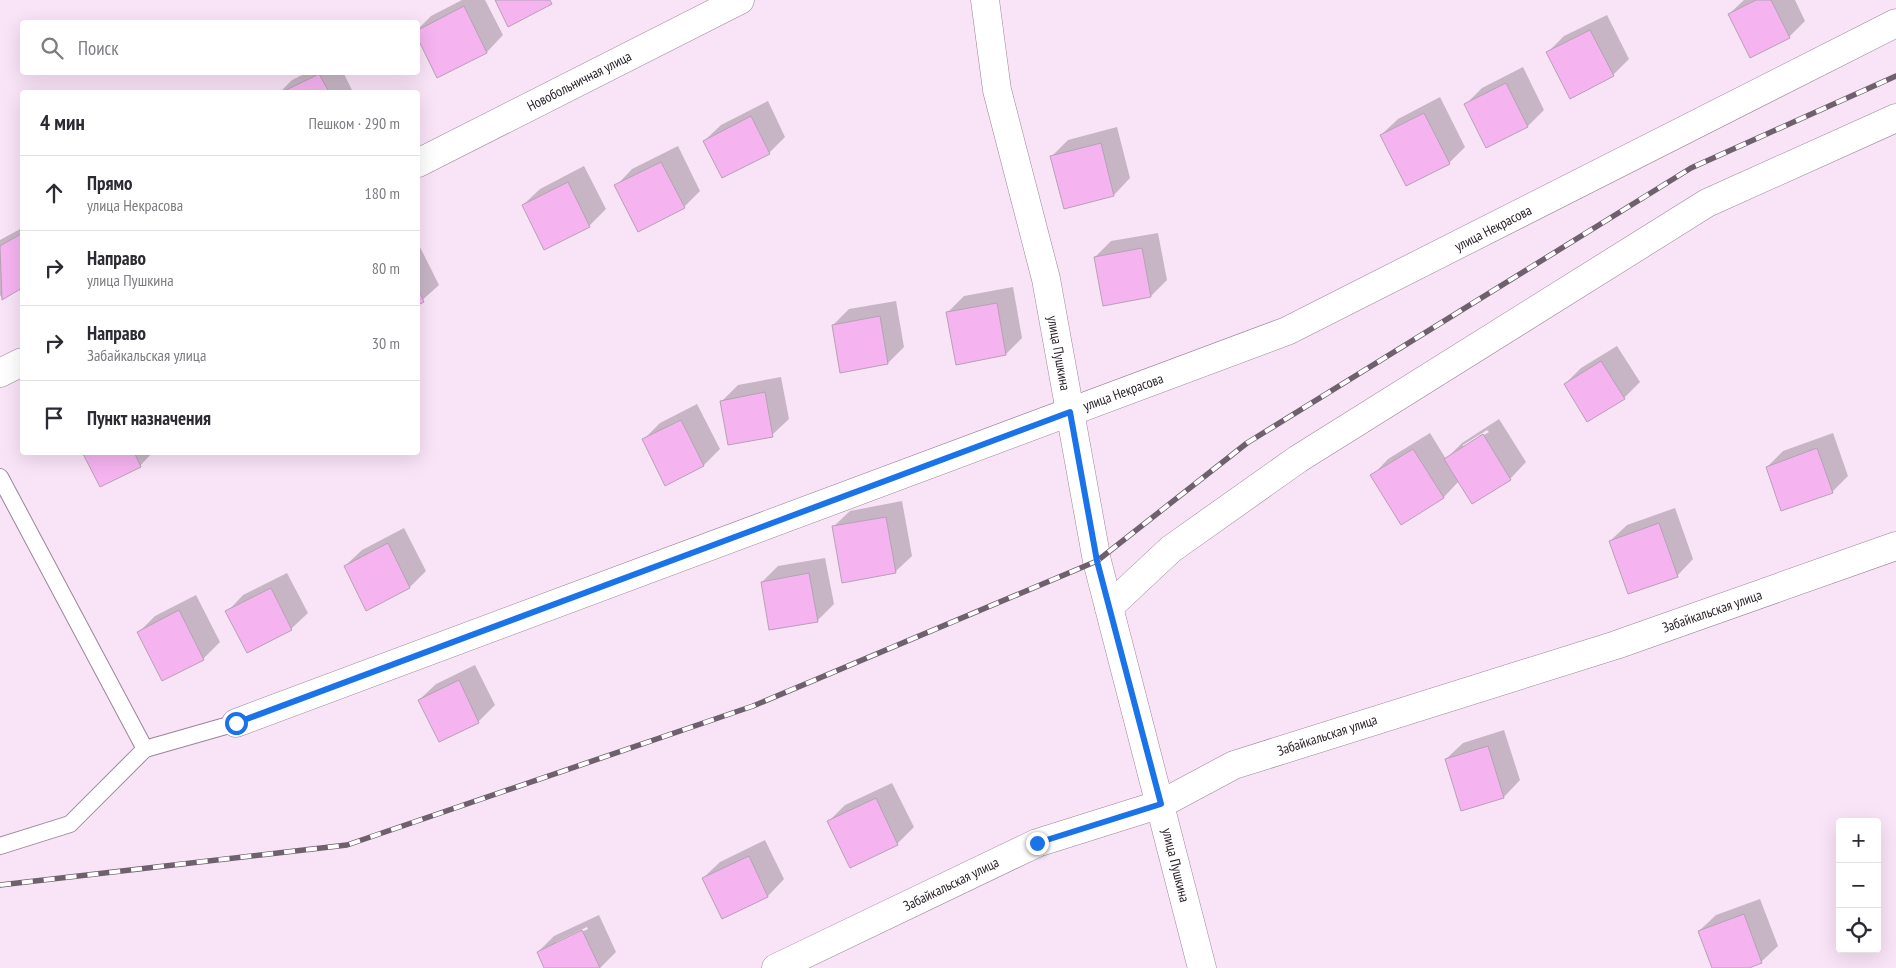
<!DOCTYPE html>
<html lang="ru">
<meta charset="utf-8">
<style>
body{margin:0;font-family:"PT Sans Narrow",sans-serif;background:#f2f2f3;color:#2b2b33}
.controls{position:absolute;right:15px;bottom:15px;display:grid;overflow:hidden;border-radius:5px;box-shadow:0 5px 20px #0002}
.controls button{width:45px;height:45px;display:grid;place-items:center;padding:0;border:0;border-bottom:1px solid #e1e1e2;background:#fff;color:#2b2b33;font:25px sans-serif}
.stop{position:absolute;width:15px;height:15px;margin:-11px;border:4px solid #1a73e8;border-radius:50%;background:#fff}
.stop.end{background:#1a73e8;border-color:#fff;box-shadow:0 1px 5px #0008}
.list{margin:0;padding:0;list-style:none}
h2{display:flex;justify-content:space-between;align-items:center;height:65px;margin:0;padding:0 20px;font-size:21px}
h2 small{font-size:16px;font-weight:400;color:#7c7c81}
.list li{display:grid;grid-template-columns:32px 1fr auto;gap:15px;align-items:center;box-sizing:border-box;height:75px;padding:0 20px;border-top:1px solid #e1e1e2}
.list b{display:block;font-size:19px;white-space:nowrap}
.list p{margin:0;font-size:16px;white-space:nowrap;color:#7c7c81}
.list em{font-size:16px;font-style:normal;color:#7c7c81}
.icon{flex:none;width:28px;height:28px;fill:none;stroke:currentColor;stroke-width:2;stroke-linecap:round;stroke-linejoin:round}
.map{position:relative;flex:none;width:1896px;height:968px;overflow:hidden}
.search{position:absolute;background:#fff;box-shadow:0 5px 20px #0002;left:20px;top:20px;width:400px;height:55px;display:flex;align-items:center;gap:12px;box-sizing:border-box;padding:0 18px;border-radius:5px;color:#7c7c81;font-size:19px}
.panel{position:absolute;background:#fff;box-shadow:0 5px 20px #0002;left:20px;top:90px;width:400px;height:365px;border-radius:5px}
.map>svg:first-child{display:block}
</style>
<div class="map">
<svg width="1896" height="968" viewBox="0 0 1896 968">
<rect width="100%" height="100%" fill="#f9e3f7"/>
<path fill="#0003" fill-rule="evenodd" d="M462,0H485L503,35L487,52L438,76L418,36V29L431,16Z
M1744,0H1795L1805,21L1789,37L1729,14Z
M1607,15L1629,59L1613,75L1548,52L1564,36Z
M1523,67L1544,110L1528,126L1487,147L1466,104L1482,88Z
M308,72H343L353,92H280L292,80Z
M1440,97L1465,147L1449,163L1381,135L1398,119Z
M768,101L785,137L769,153L704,141L721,125Z
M1117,127L1130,178L1114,195L1051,157L1068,140Z
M678,146L700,191L684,207L616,186L632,169Z
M584,166L606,209L589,226L545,248L523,205L540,189Z
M22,228V287L2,298L0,295V240Z
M1158,233L1167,280L1151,296L1095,257L1111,241Z
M418,243L439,285L418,304Z
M1013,287L1022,338L1006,354L948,312L964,296Z
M896,301L904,347L888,363L833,325L849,309Z
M1617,346L1640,382L1624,398L1565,384L1581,368Z
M781,377L789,419L772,435L722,401L738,385Z
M697,404L720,449L704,465L666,484L643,440L660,423Z
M1499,419L1526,462L1510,479L1472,502L1459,481L1444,497L1402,523L1372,476L1388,459L1430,433L1446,459L1462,443ZM1487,430L1489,432L1463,448V445Z
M1833,433L1848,476L1832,492L1767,467L1783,451Z
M83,452H153L140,466L100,486Z
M902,501L912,556L895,572L833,527L850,511Z
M1675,508L1693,559L1677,576L1610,541L1627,525Z
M404,528L426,571L410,587L345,566L362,550Z
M825,558L834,604L817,621L762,582L778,566Z
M287,573L308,613L291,629L227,612L243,595Z
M196,595L220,642L203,659L139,632L155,616Z
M475,665L495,705L479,721L439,740L419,700L436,684Z
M1504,730L1520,780L1504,797L1462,810L1446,759L1463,743Z
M892,783L914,827L897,844L850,866L829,821L845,805Z
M765,840L784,879L768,896L722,917L703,878L720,862Z
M1760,899L1778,946L1761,962L1746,968H1713L1699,931L1716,915Z
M599,915L616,952L600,968H546L538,952L554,936ZM587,927L588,929L556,944V942Z"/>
<path fill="#f5b3f0" stroke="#b6a1b4" d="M495,0H550L552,4L508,27Z
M1756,0H1771L1790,38L1750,58L1728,14Z
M464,6L487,53L437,78L418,39V30Z
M1590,30L1614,76L1570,99L1546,52Z
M319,74L329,92H282Z
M1506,83L1528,127L1486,148L1464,104Z
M1424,113L1450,164L1406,186L1380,135Z
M751,116L770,154L722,178L703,141Z
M1101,143L1114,196L1064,209L1050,156Z
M661,162L685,208L638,232L614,185Z
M568,182L590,227L544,250L522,205Z
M21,234L22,288L2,300L0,246Z
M1142,248L1151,297L1103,306L1094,257Z
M418,289L424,302L418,305Z
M997,303L1006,355L956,365L946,312Z
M880,316L888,364L840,373L832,325Z
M1601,361L1625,399L1587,422L1564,384Z
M765,392L773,437L728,445L720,401Z
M681,420L704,466L665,486L642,439Z
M1483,434L1511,480L1472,504L1444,459Z
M1817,448L1833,493L1781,511L1766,467Z
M1413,449L1444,498L1401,525L1370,475Z
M82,452H134L141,467L100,487Z
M886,517L896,573L842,583L832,526Z
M1659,523L1678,577L1628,594L1609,541Z
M388,543L410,588L366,611L344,566Z
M809,573L818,622L769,630L761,582Z
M271,588L292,630L247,653L225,611Z
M179,610L204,660L162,681L137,632Z
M459,680L479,723L439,742L418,700Z
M1488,746L1504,798L1461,811L1445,759Z
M876,798L898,845L850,868L827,821Z
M749,856L768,897L722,919L702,878Z
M1744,914L1762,963L1749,968H1712L1698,931Z
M582,930L600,968H544L537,952Z"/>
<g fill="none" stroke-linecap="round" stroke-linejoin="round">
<defs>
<path id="service" d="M0,477L145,749
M0,846L70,824L145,749L236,723"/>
<path id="minor" d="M418,163L740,0
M0,373L22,362
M1109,607L1171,549L1298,459L1707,203L1896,118
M236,723L1287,331L1896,23
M776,968L1037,843L1161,804L1234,765L1616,645L1896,546"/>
<path id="tertiary" d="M985,0L997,90L1046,279L1097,561L1202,968"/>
</defs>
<use href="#service" stroke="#9a8698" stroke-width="18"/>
<use href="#minor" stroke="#9a8698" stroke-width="29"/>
<use href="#tertiary" stroke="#9a8698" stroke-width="29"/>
<use href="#service" stroke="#fff" stroke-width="16"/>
<use href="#minor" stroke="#fff" stroke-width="28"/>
<use href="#tertiary" stroke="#fff" stroke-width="28"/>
<defs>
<path id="rail" d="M0,885L347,845L753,706L1097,561L1247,443L1691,168L1896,76"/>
</defs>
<use href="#rail" stroke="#6e616d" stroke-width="5.5"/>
<use href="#rail" stroke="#fff" stroke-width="4" stroke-dasharray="11" stroke-linecap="butt"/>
</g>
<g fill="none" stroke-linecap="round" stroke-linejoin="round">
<path stroke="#1a73e8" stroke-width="6" d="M236,723L1070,412L1097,561L1161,804L1037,843"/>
</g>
<g text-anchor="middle" stroke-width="4" stroke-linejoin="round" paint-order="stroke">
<g font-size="14" fill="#261e25" stroke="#fff">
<text transform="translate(579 81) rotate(-27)" y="5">Новобольничная улица</text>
<text transform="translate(1493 228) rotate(-27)" y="5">улица Некрасова</text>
<text transform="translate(1059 353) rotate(80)" y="5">улица Пушкина</text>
<text transform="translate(1123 392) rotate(-20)" y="5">улица Некрасова</text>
<text transform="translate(1712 611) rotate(-19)" y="5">Забайкальская улица</text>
<text transform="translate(1327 735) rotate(-18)" y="5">Забайкальская улица</text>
<text transform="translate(1176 865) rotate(76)" y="5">улица Пушкина</text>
<text transform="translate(951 884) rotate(-26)" y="5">Забайкальская улица</text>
</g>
</g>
</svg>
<div class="controls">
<button>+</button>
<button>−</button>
<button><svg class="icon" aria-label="locate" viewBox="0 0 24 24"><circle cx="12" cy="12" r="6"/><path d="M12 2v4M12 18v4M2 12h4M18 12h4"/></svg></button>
</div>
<div class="stop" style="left:236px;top:723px"></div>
<div class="stop end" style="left:1037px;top:843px"></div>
<div class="search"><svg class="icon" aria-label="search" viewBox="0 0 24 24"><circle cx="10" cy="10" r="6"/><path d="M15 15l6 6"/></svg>Поиск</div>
<section class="panel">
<h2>4 мин<small>Пешком · 290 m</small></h2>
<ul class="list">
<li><svg class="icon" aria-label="ahead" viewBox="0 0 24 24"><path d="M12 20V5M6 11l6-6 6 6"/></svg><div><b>Прямо</b><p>улица Некрасова</p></div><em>180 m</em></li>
<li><svg class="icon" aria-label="right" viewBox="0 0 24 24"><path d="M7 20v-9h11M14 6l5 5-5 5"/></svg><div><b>Направо</b><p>улица Пушкина</p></div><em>80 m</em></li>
<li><svg class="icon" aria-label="right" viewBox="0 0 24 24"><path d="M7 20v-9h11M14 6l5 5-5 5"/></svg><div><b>Направо</b><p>Забайкальская улица</p></div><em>30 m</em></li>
<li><svg class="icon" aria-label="arrive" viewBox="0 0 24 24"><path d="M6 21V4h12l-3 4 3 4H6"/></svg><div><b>Пункт назначения</b></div></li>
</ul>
</section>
</div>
